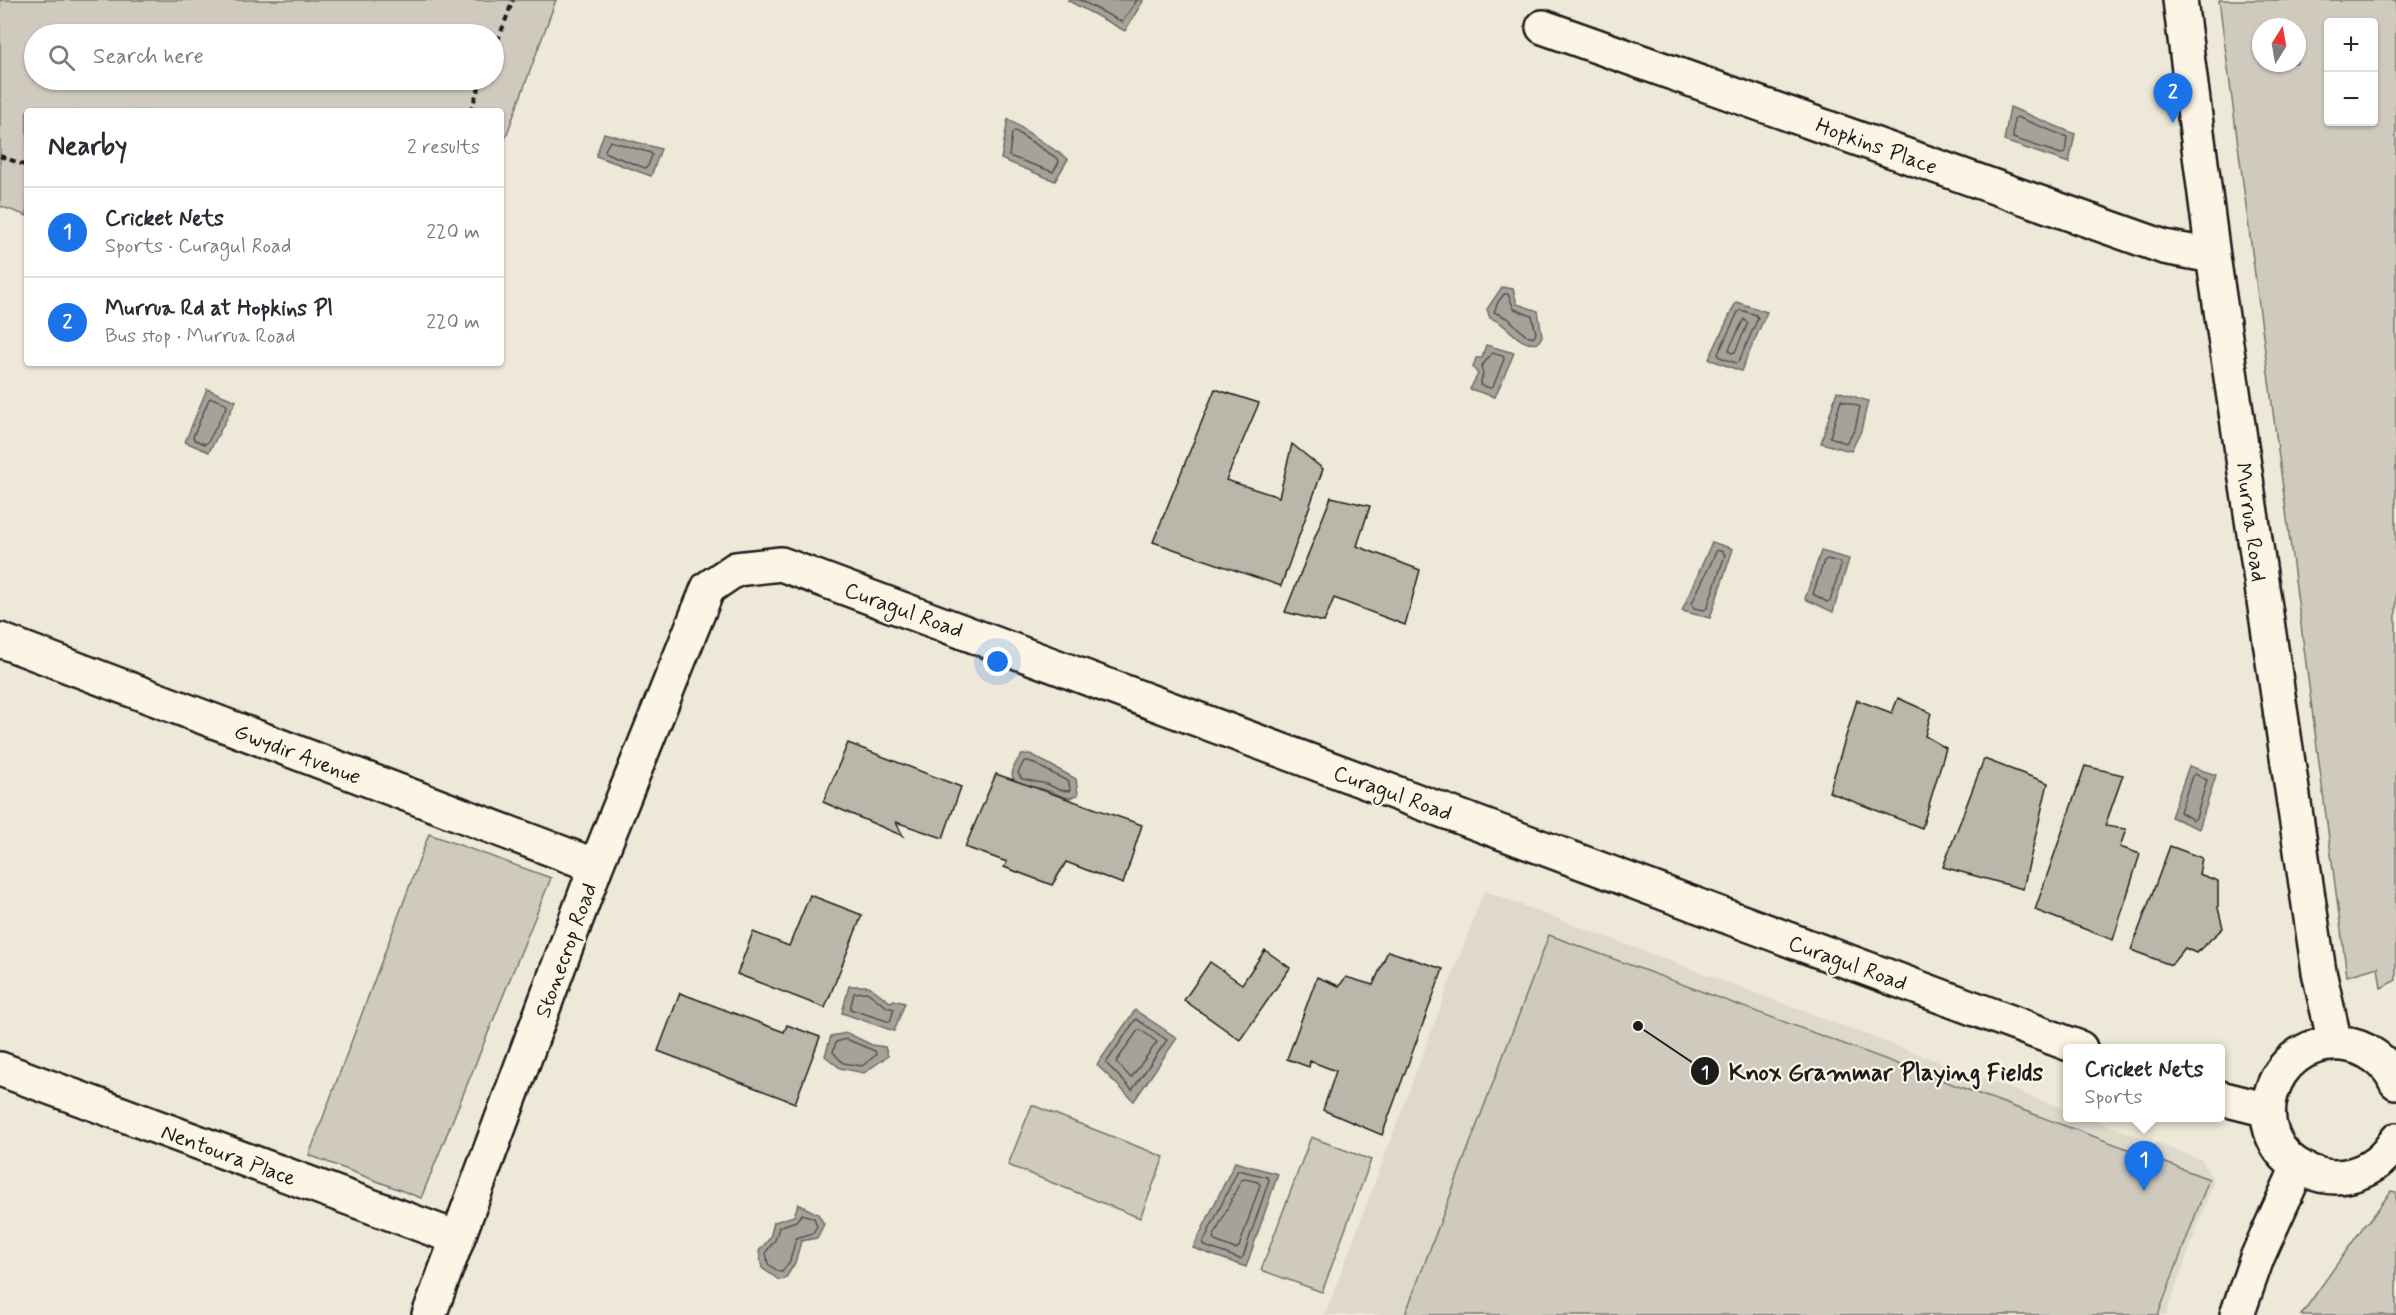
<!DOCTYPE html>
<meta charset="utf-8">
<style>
body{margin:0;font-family:Mynerve,sans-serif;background:#f7f7f7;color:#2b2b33}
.controls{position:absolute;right:18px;top:18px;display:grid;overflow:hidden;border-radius:6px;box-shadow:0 2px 4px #0004}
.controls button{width:54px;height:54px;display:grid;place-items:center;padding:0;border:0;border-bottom:2px solid #e1e1e2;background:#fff;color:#2b2b33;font:30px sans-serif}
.compass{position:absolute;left:2252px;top:18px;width:54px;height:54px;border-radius:50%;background:#fff;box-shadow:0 2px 4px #0004;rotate:11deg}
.you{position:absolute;left:998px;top:662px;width:21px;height:21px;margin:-15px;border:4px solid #fff;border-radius:50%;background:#1a73e8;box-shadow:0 0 0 9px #1a73e833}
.badge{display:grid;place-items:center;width:39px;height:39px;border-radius:50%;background:#1a73e8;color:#fff;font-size:20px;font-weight:700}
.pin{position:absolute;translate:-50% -50px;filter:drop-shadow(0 2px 3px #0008)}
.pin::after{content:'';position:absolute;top:32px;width:21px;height:18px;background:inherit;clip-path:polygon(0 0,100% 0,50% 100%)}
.popup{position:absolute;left:2063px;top:1044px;width:162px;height:78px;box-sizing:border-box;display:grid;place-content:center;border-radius:6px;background:#fff;filter:drop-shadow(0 2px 4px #0005);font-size:20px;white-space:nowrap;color:#7c7c81}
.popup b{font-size:22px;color:#2b2b33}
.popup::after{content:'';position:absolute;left:50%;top:100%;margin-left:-12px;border:12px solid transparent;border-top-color:#fff}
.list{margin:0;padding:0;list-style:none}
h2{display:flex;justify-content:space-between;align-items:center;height:78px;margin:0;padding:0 24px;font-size:26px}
h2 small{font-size:20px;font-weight:400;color:#7c7c81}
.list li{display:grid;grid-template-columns:39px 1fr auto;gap:18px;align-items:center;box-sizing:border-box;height:90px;padding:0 24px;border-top:2px solid #e1e1e2}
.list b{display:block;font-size:22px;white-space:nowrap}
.list p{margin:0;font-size:20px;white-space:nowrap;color:#7c7c81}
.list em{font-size:20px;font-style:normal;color:#7c7c81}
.icon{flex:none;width:33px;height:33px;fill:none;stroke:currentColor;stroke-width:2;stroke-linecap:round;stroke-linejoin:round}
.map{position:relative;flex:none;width:2396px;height:1315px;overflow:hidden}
.search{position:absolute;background:#fff;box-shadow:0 2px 4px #0004;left:24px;top:24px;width:480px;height:66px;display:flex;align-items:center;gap:15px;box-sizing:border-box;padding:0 21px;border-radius:33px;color:#7c7c81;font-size:22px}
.panel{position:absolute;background:#fff;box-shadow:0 2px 4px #0004;left:24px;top:108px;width:480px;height:258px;border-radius:6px}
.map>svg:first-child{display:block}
</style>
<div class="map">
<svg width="2396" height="1315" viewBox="0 0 2396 1315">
<rect width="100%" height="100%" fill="#eee8d9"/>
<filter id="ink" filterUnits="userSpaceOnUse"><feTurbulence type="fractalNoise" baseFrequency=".0167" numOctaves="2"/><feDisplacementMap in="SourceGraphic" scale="12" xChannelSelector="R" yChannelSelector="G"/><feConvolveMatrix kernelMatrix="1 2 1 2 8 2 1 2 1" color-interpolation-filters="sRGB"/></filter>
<g filter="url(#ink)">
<path fill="#ded9cb" d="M1484,891L2067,1110L2068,1118H2089L2202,1160L2214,1181L2166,1315H1325Z"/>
<path fill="#cfcabd" stroke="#76736c" stroke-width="1.5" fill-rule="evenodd" d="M0,0H556L501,150V111H27V216L0,206ZM494,34V80H34V34Z
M2219,0H2396V980L2381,988L2378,967L2347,976ZM2328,22H2374V122H2328ZM2261,27H2297V63H2261Z
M429,834L551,878L421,1198L309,1155Z
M1549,935L2209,1179L2158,1315H1405Z
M1032,1105L1164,1157L1140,1218L1008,1165Z
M1311,1137L1371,1160L1322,1292L1261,1270Z
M2391,1191L2396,1192V1315H2301L2366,1223H2368Z"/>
<path fill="#a7a299" stroke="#6f6c67" stroke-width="1.5" d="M1067,0H1142L1143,1L1125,31Z
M2010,107L2075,134L2069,163L2004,141Z
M1008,119L1068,159L1055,181L1001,159Z
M604,133L661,149L651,176L596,156Z
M1502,287L1513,289L1517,304L1538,311L1542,336L1538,343C1518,348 1508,322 1490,318L1487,309Z
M1736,302L1767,312L1741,371L1709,359Z
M1486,345L1514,353L1495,397L1470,389L1478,374L1473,367L1476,358H1482Z
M207,389L236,401L209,452L185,442Z
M1837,391L1868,401L1861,431L1851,451L1821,443Z
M1712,542L1733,549L1710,618L1682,611Z
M1821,551L1849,559L1833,612L1805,599Z
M1030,754L1076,779L1078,795L1069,798C1060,796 1054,792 1046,790C1039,787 1030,788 1022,786C1005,781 1014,763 1022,755Z
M2189,766L2216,775L2199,829L2171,817Z
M849,986H869L890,1002L894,1000L905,1003L894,1031L842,1013Z
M1135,1010L1177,1038L1134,1101L1097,1065Z
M847,1033L872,1045L885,1047L888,1056L864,1073L840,1068L825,1056L831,1036Z
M1235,1162L1278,1174L1246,1267L1193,1248Z
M798,1204L818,1214L824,1224L817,1238L801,1241L795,1263L785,1279L779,1280L762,1268L759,1251L770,1238L774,1222L794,1216Z"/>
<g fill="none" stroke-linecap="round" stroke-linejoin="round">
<path stroke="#54524e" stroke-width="1.5" d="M1080,0L1122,22L1137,0
M2017,117L2067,137L2065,153L2061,154L2013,138L2014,119Z
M1015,131L1058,159L1059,162L1053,172L1009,156L1012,133Z
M610,141L651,153L652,155L648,166L645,168L606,153L605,150Z
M1508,294L1514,309L1532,316L1536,333L1534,337L1525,335L1509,319L1494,312L1498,302L1504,294Z
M1741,310L1756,315L1758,318L1739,361L1736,363L1720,357L1718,354L1738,312Z
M1744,319L1748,323L1735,352L1731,353L1729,349Z
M1492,353L1503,356L1504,359L1493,387L1490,388L1480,385L1483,374L1481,367Z
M212,398L225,403L227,406L208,442L205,444L195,440L193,437L209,399Z
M1841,400L1860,407L1855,429L1846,443L1830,437Z
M1717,550L1723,552L1725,555L1707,608L1704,610L1694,608L1692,603Z
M1827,559L1839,562L1841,565L1830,601L1827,602L1813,594L1824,561Z
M1029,761L1069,782L1070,791L1059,790L1047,784L1022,779L1018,773L1024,761Z
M2195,774L2207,780L2196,818L2193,820L2180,812L2192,776Z
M867,992L887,1007L894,1009L890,1022L850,1009L854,993Z
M1136,1019L1167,1040L1132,1090L1106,1063Z
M1138,1030H1141L1157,1042L1131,1078L1116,1062Z
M846,1039L875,1051L876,1055L862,1066L843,1063L833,1052L836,1042Z
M1238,1170L1267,1177L1269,1180L1243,1257L1240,1259L1205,1246L1203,1243Z
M1245,1179L1258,1182L1260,1185L1239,1247L1235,1249L1215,1241L1213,1238L1241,1180Z
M802,1214L814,1218L817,1226L813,1233L796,1238L790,1261L782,1272H779L768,1264L766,1252L775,1240L779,1227L796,1221Z"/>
</g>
<path fill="#bab6aa" stroke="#1c1c1c" stroke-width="1.5" d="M1215,389L1259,403L1226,480L1279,497L1292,444L1323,469L1281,586L1153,542Z
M1331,497L1370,506L1357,546L1420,570L1405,625L1334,598L1324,622L1285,612Z
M1898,698L1931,713L1925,736L1946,748L1922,828L1829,792L1857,700L1892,713Z
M848,743L961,787L943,838L896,822L903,836L823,802Z
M1984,759L2048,783L2023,889L1943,867Z
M2085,766L2123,775L2105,826L2126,829L2120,847L2140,854L2113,940L2035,910Z
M996,774L1142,825L1123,884L1066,862L1052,885L1004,867L1007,862L965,847Z
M2170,846L2202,858L2199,874L2218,881V908L2223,928L2196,953L2185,948L2171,965L2131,950Z
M810,895L862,915L825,1008L737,974L753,932L789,946Z
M1265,950L1290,968L1240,1040L1184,1000L1210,962L1242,984Z
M1388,951L1443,969L1382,1135L1323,1110L1336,1071L1310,1061L1309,1067L1287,1059L1317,977L1339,986L1346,977L1373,985Z
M680,993L784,1032L787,1025L820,1037L795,1103L658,1051Z"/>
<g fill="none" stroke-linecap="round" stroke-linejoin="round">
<defs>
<path id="minor" d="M2180,0L2213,256L2319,972L2335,1043
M1543,27L2164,247L2213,256
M0,640L596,866
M0,1069L457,1238
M2220,1098L2268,1110
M429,1315L596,866L708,588L736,569L781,564L2080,1048"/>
<path id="major" d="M2396,1082C2388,1062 2365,1046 2343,1044C2268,1037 2239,1140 2306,1170C2321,1177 2335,1179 2351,1175C2371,1170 2386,1158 2396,1140
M2237,1315L2257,1258L2298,1167"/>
</defs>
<use href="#minor" stroke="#1c1c1c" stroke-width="38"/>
<use href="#major" stroke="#1c1c1c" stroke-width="38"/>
<path stroke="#1c1c1c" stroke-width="4" stroke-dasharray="6 4.5" stroke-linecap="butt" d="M494,51L513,0
M470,111L482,80
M0,156L27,166"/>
<use href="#minor" stroke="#fcf5e5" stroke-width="33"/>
<use href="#major" stroke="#fcf5e5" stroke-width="33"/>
</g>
</g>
<g text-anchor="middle" stroke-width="4.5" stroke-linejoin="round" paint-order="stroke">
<g font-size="22" fill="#1c1c1c" stroke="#fcf5e5">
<text transform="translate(1877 145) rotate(20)" y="8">Hopkins Place</text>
<text transform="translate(2252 522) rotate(82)" y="8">Murrua Road</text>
<text transform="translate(904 609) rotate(20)" y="8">Curagul Road</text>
<text transform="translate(298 753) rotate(21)" y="8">Gwydir Avenue</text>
<text transform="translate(1393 792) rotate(20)" y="8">Curagul Road</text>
<text transform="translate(565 950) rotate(-70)" y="8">Stonecrop Road</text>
<text transform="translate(1848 962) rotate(20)" y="8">Curagul Road</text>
<text transform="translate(229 1154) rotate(20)" y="8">Nentoura Place</text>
</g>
</g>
<path fill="none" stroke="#1c1c1c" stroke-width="2" d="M1638 1026L1705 1071"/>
<g fill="#1c1c1c" stroke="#fcf5e5" stroke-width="2">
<circle cx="1638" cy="1026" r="6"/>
<circle cx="1705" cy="1071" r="15"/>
</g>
<g font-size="18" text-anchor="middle" font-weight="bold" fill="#fff">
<text x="1705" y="1078">1</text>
</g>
<g font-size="24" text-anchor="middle" font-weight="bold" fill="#1c1c1c" stroke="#fcf5e5" stroke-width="4.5" stroke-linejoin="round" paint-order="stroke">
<text x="1886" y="1080">Knox Grammar Playing Fields</text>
</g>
</svg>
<div class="controls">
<button>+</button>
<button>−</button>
</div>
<svg class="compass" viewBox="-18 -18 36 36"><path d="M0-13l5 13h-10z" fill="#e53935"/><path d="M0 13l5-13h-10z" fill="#7c7c81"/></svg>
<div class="you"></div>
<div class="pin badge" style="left:2144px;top:1191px">1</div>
<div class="popup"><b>Cricket Nets</b>Sports</div>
<div class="pin badge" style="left:2173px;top:123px">2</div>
<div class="search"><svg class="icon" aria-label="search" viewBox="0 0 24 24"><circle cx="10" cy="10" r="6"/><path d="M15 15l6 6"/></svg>Search here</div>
<section class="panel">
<h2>Nearby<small>2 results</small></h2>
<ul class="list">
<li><span class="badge">1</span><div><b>Cricket Nets</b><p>Sports · Curagul Road</p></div><em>220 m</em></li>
<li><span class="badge">2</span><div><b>Murrua Rd at Hopkins Pl</b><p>Bus stop · Murrua Road</p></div><em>220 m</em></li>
</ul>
</section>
</div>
